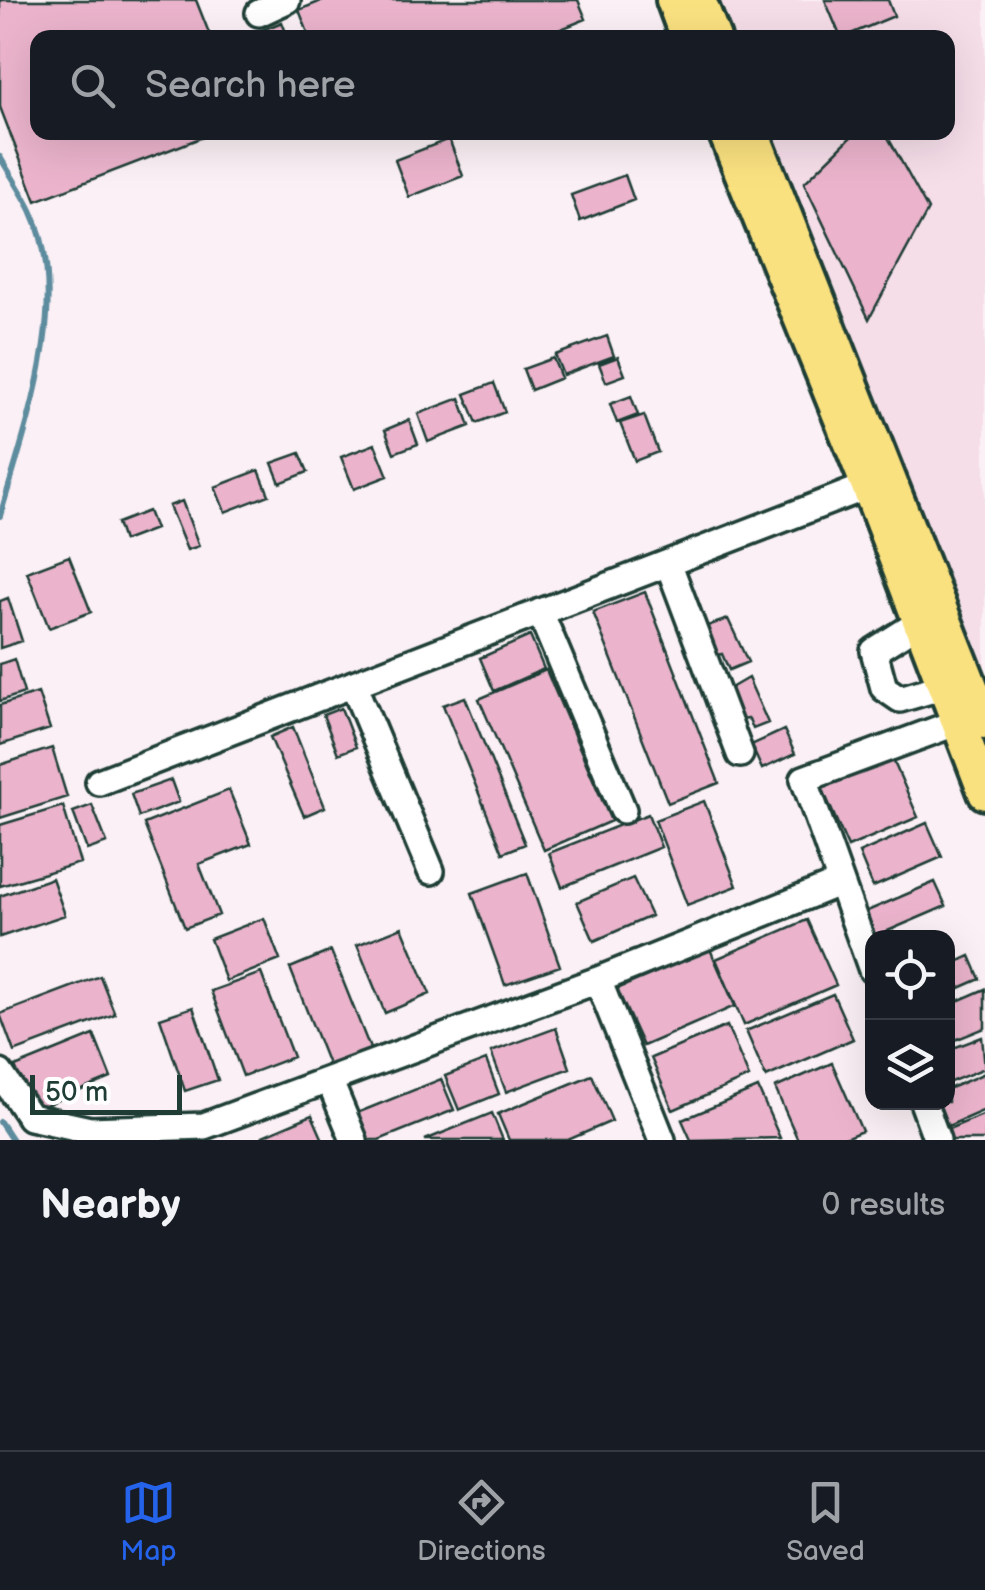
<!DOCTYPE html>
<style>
body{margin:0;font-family:"Balsamiq Sans",sans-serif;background:#20242c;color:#f1f3f6}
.controls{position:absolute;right:30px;bottom:30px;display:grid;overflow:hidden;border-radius:20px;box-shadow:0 10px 40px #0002}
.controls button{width:90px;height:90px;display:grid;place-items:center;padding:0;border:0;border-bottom:2px solid #363941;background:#171b24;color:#f1f3f6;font:50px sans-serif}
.scale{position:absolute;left:30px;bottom:25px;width:152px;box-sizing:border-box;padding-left:10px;border:5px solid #1f3d34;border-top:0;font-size:28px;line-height:35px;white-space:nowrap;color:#1f3d34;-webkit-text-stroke:8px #fff;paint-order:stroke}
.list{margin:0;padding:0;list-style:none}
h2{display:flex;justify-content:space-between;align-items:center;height:130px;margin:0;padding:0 40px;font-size:42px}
h2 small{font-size:32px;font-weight:400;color:#9ea1a6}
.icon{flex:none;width:55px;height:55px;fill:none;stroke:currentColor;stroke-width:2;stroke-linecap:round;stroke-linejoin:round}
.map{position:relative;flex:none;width:985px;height:1140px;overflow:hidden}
.search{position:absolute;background:#171b24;box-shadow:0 10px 40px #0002;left:30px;right:30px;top:30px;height:110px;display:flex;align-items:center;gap:25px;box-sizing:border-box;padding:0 35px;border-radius:20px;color:#9ea1a6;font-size:38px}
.sheet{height:310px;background:#171b24}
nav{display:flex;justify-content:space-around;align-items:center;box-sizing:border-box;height:140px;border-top:2px solid #363941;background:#171b24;font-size:28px;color:#9ea1a6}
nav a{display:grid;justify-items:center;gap:5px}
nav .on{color:#2563eb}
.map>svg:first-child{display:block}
</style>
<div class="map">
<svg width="985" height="1140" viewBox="0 0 985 1140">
<rect width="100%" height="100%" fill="#fbf0f5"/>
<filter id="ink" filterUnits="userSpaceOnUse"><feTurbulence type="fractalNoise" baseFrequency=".01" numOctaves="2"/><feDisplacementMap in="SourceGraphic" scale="20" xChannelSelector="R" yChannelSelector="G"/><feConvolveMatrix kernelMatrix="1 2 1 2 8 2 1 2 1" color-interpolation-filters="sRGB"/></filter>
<g filter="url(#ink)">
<path fill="#f6dee9" d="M720,0H985V682L772,133L948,132V38L735,37Z"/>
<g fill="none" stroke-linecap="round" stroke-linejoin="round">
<path stroke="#5d8c9e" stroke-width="6" d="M0,157C10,174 22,192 31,210C73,299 26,427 0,516
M0,1122L12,1140"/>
</g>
<path fill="#ebb4cc" stroke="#1f3d34" stroke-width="2.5" d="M0,0H196L211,38H38V132H216L36,201L0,107Z
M324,0H578L586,19L539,38H310L299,10Z
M825,0H888L894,16L841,38Z
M282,22L288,38H254L253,34Z
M856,132H885L928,210L869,319L804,183Z
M449,139L463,176L409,197L395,160Z
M625,175L634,200L580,221L571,195Z
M607,336L614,356L563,375L555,355Z
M618,357L625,375L606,382L599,364Z
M553,358L561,378L531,390L523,369Z
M494,383L505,412L477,423L465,394Z
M631,396L638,415L617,423L610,404Z
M460,398L470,426L428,442L418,414Z
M644,415L658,452L635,461L620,423Z
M409,420L418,444L394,453L385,430Z
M375,444L388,476L354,489L341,457Z
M300,453L308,472L280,483L272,463Z
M259,470L269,495L225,512L215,487Z
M182,501L199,546L187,550L169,506Z
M148,511L155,529L123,541L117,523Z
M69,556L91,612L49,628L27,572Z
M645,592L719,783L668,803L593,612Z
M8,598L22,641L0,648V601Z
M728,619L748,662L729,670L722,654L717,655L707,626Z
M530,636L544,669L494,691L480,658Z
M14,659L24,693L0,701V664Z
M546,670L611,821L544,850L479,699Z
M748,678L768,723L753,729L749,719L742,720L729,689Z
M38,693L50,729L0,745V705Z
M465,697L525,844L503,853L443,705Z
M341,708L356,747L338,754L323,715Z
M293,727L325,807L304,816L270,737Z
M784,730L795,754L762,769L751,745Z
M52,748L67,797L0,818V765Z
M890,753L918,817L848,847L820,783Z
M171,780L179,802L139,817L131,794Z
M229,790L251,844L199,864L219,915L185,928L144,824Z
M704,801L737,886L687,905L655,820Z
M92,805L107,843L87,850L73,812Z
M63,806L80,863L0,886V825Z
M648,814L661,847L562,887L549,853Z
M927,823L942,857L873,887L859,853Z
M527,873L560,966L505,985L472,893Z
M52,878L65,915L0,937V896Z
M633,878L651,916L594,941L577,902Z
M935,882L946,906L876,936L865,912Z
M264,918L280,960L226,981L210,939Z
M807,920L836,985L744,1025L716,959Z
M402,927L430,994L385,1013L357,945Z
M710,949L735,1006L643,1046L617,989Z
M331,951L371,1051L329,1067L290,968Z
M970,956L980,979L948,993V966Z
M261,973L293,1057L243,1076L211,991Z
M100,976L115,1014L14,1052L0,1014Z
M985,989V1028L948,1043V1005Z
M833,994L853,1039L766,1077L746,1031Z
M193,1007L218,1080L185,1091L160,1018Z
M727,1026L749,1077L673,1110L651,1058Z
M556,1028L570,1068L506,1092L491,1052Z
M94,1035L111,1078L33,1110L15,1067Z
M982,1037L985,1068L948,1083V1050Z
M486,1060L499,1094L459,1110L445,1076Z
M832,1063L862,1131L840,1140H798L775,1088Z
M985,1073V1110L948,1126L938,1102H948V1089Z
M592,1075L612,1121L568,1140H509L498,1114Z
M441,1079L454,1110L379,1140H368L357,1113Z
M758,1088L780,1138L691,1140L682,1120Z
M492,1113L503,1140H425Z
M985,1114V1140H951L946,1130Z
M312,1115L323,1140H265L263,1136Z"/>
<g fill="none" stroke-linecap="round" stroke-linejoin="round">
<defs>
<path id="minor" d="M259,13L287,0
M669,565L740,754
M540,612L623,810
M920,622L874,651L884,688L900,699L944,686
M353,684L431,871
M99,782L868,486
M872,970L804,779L958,722
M598,980L662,1140
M0,1073L30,1117L90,1130L204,1126L598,980L839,883
M330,1082L354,1140
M923,1102L937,1140"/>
<path id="major" d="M673,0L687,38
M699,0L714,38
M725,132L868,486L985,793
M752,132L985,722"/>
</defs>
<use href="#minor" stroke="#1f3d34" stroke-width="32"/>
<use href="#major" stroke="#1f3d34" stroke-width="40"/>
<use href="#minor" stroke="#fff" stroke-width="25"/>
<use href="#major" stroke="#fae180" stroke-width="32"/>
</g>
</g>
</svg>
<div class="controls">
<button><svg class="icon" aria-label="locate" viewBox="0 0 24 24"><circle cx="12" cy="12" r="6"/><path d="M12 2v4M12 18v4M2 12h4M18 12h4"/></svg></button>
<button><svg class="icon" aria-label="layers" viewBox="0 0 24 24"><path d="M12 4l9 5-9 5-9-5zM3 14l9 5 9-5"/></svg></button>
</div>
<div class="scale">50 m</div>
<div class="search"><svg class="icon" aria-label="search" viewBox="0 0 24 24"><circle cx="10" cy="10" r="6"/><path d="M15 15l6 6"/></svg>Search here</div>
</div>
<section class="sheet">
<h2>Nearby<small>0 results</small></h2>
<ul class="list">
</ul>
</section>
<nav>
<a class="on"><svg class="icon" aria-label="map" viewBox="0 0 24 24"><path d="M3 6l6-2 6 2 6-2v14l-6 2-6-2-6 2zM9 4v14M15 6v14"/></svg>Map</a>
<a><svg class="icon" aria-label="directions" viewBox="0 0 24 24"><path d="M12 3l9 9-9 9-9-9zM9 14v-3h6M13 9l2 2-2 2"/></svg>Directions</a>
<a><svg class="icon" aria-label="saved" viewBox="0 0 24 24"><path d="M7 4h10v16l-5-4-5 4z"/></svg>Saved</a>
</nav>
